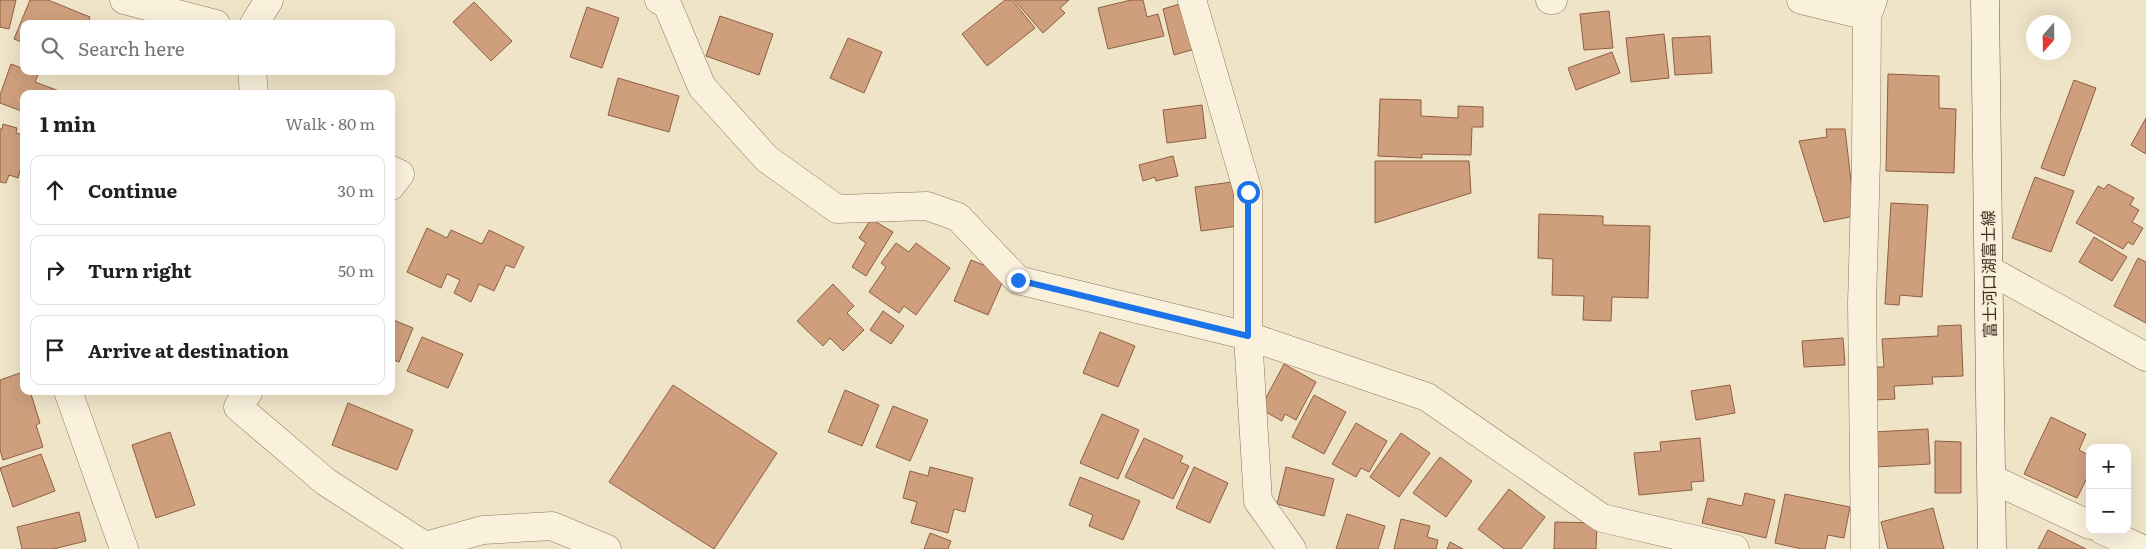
<!DOCTYPE html>
<meta charset="utf-8">
<style>
body{margin:0;font-family:Literata,"Noto Sans JP",serif;background:#f6f6f6;color:#202124}
.controls{position:absolute;right:15px;bottom:15px;display:grid;overflow:hidden;border-radius:10px;box-shadow:0 5px 20px #0002}
.controls button{width:45px;height:45px;display:grid;place-items:center;padding:0;border:0;border-bottom:1px solid #e0e0e0;background:#fff;color:#202124;font:25px sans-serif}
.compass{position:absolute;left:2026px;top:15px;width:45px;height:45px;border-radius:50%;background:#fff;box-shadow:0 5px 20px #0002;rotate:200deg}
.stop{position:absolute;width:15px;height:15px;margin:-11px;border:4px solid #1a73e8;border-radius:50%;background:#fff}
.stop.end{background:#1a73e8;border-color:#fff;box-shadow:0 1px 5px #0008}
.list{margin:0;padding:0;list-style:none}
h2{display:flex;justify-content:space-between;align-items:center;height:65px;margin:0;padding:0 20px;font-size:21px}
h2 small{font-size:16px;font-weight:400;color:#757577}
.list li{display:grid;grid-template-columns:32px 1fr auto;gap:15px;align-items:center;box-sizing:border-box;height:70px;margin:0 10px 10px;padding:0 10px;border:1px solid #e0e0e0;border-radius:10px}
.list b{display:block;font-size:19px;white-space:nowrap}
.list em{font-size:16px;font-style:normal;color:#757577}
.icon{flex:none;width:28px;height:28px;fill:none;stroke:currentColor;stroke-width:2;stroke-linecap:round;stroke-linejoin:round}
.map{position:relative;flex:none;width:2146px;height:549px;overflow:hidden}
.search{position:absolute;background:#fff;box-shadow:0 5px 20px #0002;left:20px;top:20px;width:375px;height:55px;display:flex;align-items:center;gap:12px;box-sizing:border-box;padding:0 18px;border-radius:10px;color:#757577;font-size:19px}
.panel{position:absolute;background:#fff;box-shadow:0 5px 20px #0002;left:20px;top:90px;width:375px;height:305px;border-radius:10px}
.map>svg:first-child{display:block}
</style>
<div class="map">
<svg width="2146" height="549" viewBox="0 0 2146 549">
<rect width="100%" height="100%" fill="#f0e4c8"/>
<path fill="#cf9f7d" stroke="#8d5f41" d="M0,0H16L9,29L0,27Z
M30,0H48L90,17L88,24H24V43L14,39Z
M1005,0H1012L1035,28L987,66L962,34Z
M1014,0H1069L1060,8L1065,13L1043,33Z
M1131,0H1143L1147,17L1158,14L1164,36L1108,49L1098,8Z
M474,2L512,41L491,61L453,22Z
M1183,3L1195,49L1174,55L1163,9Z
M587,7L619,18L602,68L570,57Z
M1609,11L1613,48L1584,50L1580,14Z
M720,16L773,34L759,75L706,56Z
M1664,34L1669,78L1631,82L1626,38Z
M1710,36L1712,73L1675,75L1672,38Z
M848,38L882,52L864,93L830,78Z
M1612,52L1620,73L1576,90L1568,68Z
M11,64L24,69V71L38,75L35,82L59,91L58,94H24V112L0,103V95Z
M1888,74L1939,76V108L1956,109L1954,173L1886,171Z
M618,78L679,96L669,132L608,115Z
M2074,80L2096,88L2064,176L2041,168Z
M1380,99L1421,100V116L1458,118V106L1483,107V127H1472L1471,155L1422,154V158L1378,156Z
M1202,105L1206,138L1167,143L1163,110Z
M2146,118V154L2131,145Z
M3,124L17,128L16,133L24,135V167H21L18,178L9,175L6,183L0,182V129H2Z
M1826,129H1845L1855,216L1824,222L1799,141L1827,137Z
M1173,156L1178,176L1156,181L1155,177L1143,181L1139,165Z
M1375,161H1469L1471,193L1375,223Z
M2035,177L2074,191L2051,252L2012,238Z
M1232,182L1238,226L1201,231L1195,187Z
M2108,184L2134,198L2130,205L2139,210L2132,222L2143,228L2133,245L2128,242L2123,249L2076,223L2098,186L2104,189Z
M1891,203L1928,205L1922,297L1900,295L1899,305L1885,304Z
M1539,214L1603,216V225L1650,226L1648,298L1612,297L1611,321L1583,320L1584,296L1552,295L1553,259L1538,258Z
M871,219L893,232L866,276L852,267L866,243L859,238Z
M427,228L447,238L451,230L482,244L489,230L524,247L514,268L506,265L494,291L479,284L471,302L454,293L460,280L447,274L441,288L407,272Z
M2094,237L2127,257L2112,281L2079,262Z
M896,243L909,252L916,243L950,268L916,315L904,306L899,313L869,292L886,267L881,263Z
M2138,258L2146,262V323L2114,306Z
M971,260L1006,274L988,315L954,301Z
M833,284L854,306L847,313L864,330L843,351L830,338L823,346L797,321Z
M883,311L904,326L891,344L870,330Z
M391,319L413,328L399,362L391,359Z
M1961,325L1963,376L1932,377L1933,384L1894,386L1895,399L1875,400L1874,367H1884L1882,339L1938,336V326Z
M1100,332L1135,346L1118,387L1083,373Z
M422,337L463,354L448,388L407,371Z
M1843,338L1845,365L1804,367L1802,341Z
M1284,364L1316,382L1296,420L1285,414L1282,421L1260,409Z
M23,372L24,391H30L40,423L36,425L43,447L3,460L0,450V380Z
M673,385L777,453L714,549L609,482Z
M1730,385L1735,413L1696,420L1691,391Z
M845,390L879,405L862,446L828,432Z
M1314,395L1346,412L1324,454L1292,437Z
M348,403L413,430L397,470L332,445Z
M893,406L928,420L910,461L876,447Z
M1102,414L1139,430L1118,479L1080,463Z
M2051,417L2086,434L2079,450L2090,456V472L2077,498L2024,474Z
M1356,423L1387,441L1369,472L1361,468L1356,477L1332,464Z
M1928,429L1930,464L1876,467L1874,432Z
M170,432L195,505L156,518L132,445Z
M1401,433L1430,453L1399,497L1370,477Z
M1144,438L1183,456L1180,462L1189,466L1173,499L1125,477Z
M1700,438L1704,481L1691,482L1692,490L1639,495L1634,453L1661,451L1660,442Z
M1935,441L1961,442V493H1935Z
M41,454L55,491L13,507L0,468Z
M1440,457L1472,481L1446,517L1413,493Z
M930,467L973,478L965,512L954,509L948,533L911,523L917,502L903,498L910,471L928,476Z
M1194,467L1228,483L1210,523L1176,508Z
M1286,467L1334,479L1324,516L1277,504Z
M1080,477L1140,501L1123,540L1089,526L1093,515L1069,505Z
M1509,489L1545,517L1521,549H1504L1478,529Z
M1745,493L1775,500L1766,538L1702,523L1708,498L1742,506Z
M1785,494L1850,507L1844,538L1828,535L1825,549H1802L1775,543Z
M1933,508L1944,549H1888L1881,522Z
M79,512L86,541L53,549H22L17,527Z
M1347,514L1385,526L1378,549H1336Z
M1401,519L1430,526L1427,537L1438,540L1436,549H1394Z
M1555,522L1597,523L1596,549H1554Z
M2048,530L2086,549H2038Z
M930,533L951,541L948,549H924Z
M1450,542L1463,549H1447Z"/>
<g fill="none" stroke-linecap="round" stroke-linejoin="round">
<defs>
<path id="minor" d="M124,0L216,24
M659,0L667,4L702,87L767,159L837,209L927,206L958,217L1018,280L1248,336L1427,397L1602,518L1735,549
M1192,0L1248,192V336L1258,501L1292,549
M1550,0H1553
M1801,0L1867,16
M254,24L269,0
M252,71L254,94
M391,170L400,174L391,186
M1989,270L2146,357
M68,391L124,549
M249,391L238,407L326,482L425,546L483,530L552,526L607,549
M1992,479L2090,525
M2102,530L2142,549
M1865,549L1862,303L1866,161L1867,16L1873,0"/>
<path id="secondary" d="M1985,0L1992,549"/>
</defs>
<use href="#minor" stroke="#8d765c" stroke-width="29"/>
<use href="#secondary" stroke="#6f573f" stroke-width="29"/>
<use href="#minor" stroke="#faf1dc" stroke-width="28"/>
<use href="#secondary" stroke="#faf1dc" stroke-width="28"/>
</g>
<g fill="none" stroke-linecap="round" stroke-linejoin="round">
<path stroke="#1a73e8" stroke-width="6" d="M1018,280L1248,336V192"/>
</g>
<g text-anchor="middle" stroke-width="4" stroke-linejoin="round" paint-order="stroke">
<g font-size="16" fill="#3d2e20" stroke="#f7eed8">
<text transform="translate(1989 274) rotate(-91)" y="6">富士河口湖富士線</text>
</g>
</g>
</svg>
<div class="controls">
<button>+</button>
<button>−</button>
</div>
<svg class="compass" viewBox="-18 -18 36 36"><path d="M0-13l5 13h-10z" fill="#e53935"/><path d="M0 13l5-13h-10z" fill="#757577"/></svg>
<div class="stop" style="left:1248px;top:192px"></div>
<div class="stop end" style="left:1018px;top:280px"></div>
<div class="search"><svg class="icon" aria-label="search" viewBox="0 0 24 24"><circle cx="10" cy="10" r="6"/><path d="M15 15l6 6"/></svg>Search here</div>
<section class="panel">
<h2>1 min<small>Walk · 80 m</small></h2>
<ul class="list">
<li><svg class="icon" aria-label="ahead" viewBox="0 0 24 24"><path d="M12 20V5M6 11l6-6 6 6"/></svg><div><b>Continue</b></div><em>30 m</em></li>
<li><svg class="icon" aria-label="right" viewBox="0 0 24 24"><path d="M7 20v-9h11M14 6l5 5-5 5"/></svg><div><b>Turn right</b></div><em>50 m</em></li>
<li><svg class="icon" aria-label="arrive" viewBox="0 0 24 24"><path d="M6 21V4h12l-3 4 3 4H6"/></svg><div><b>Arrive at destination</b></div></li>
</ul>
</section>
</div>
